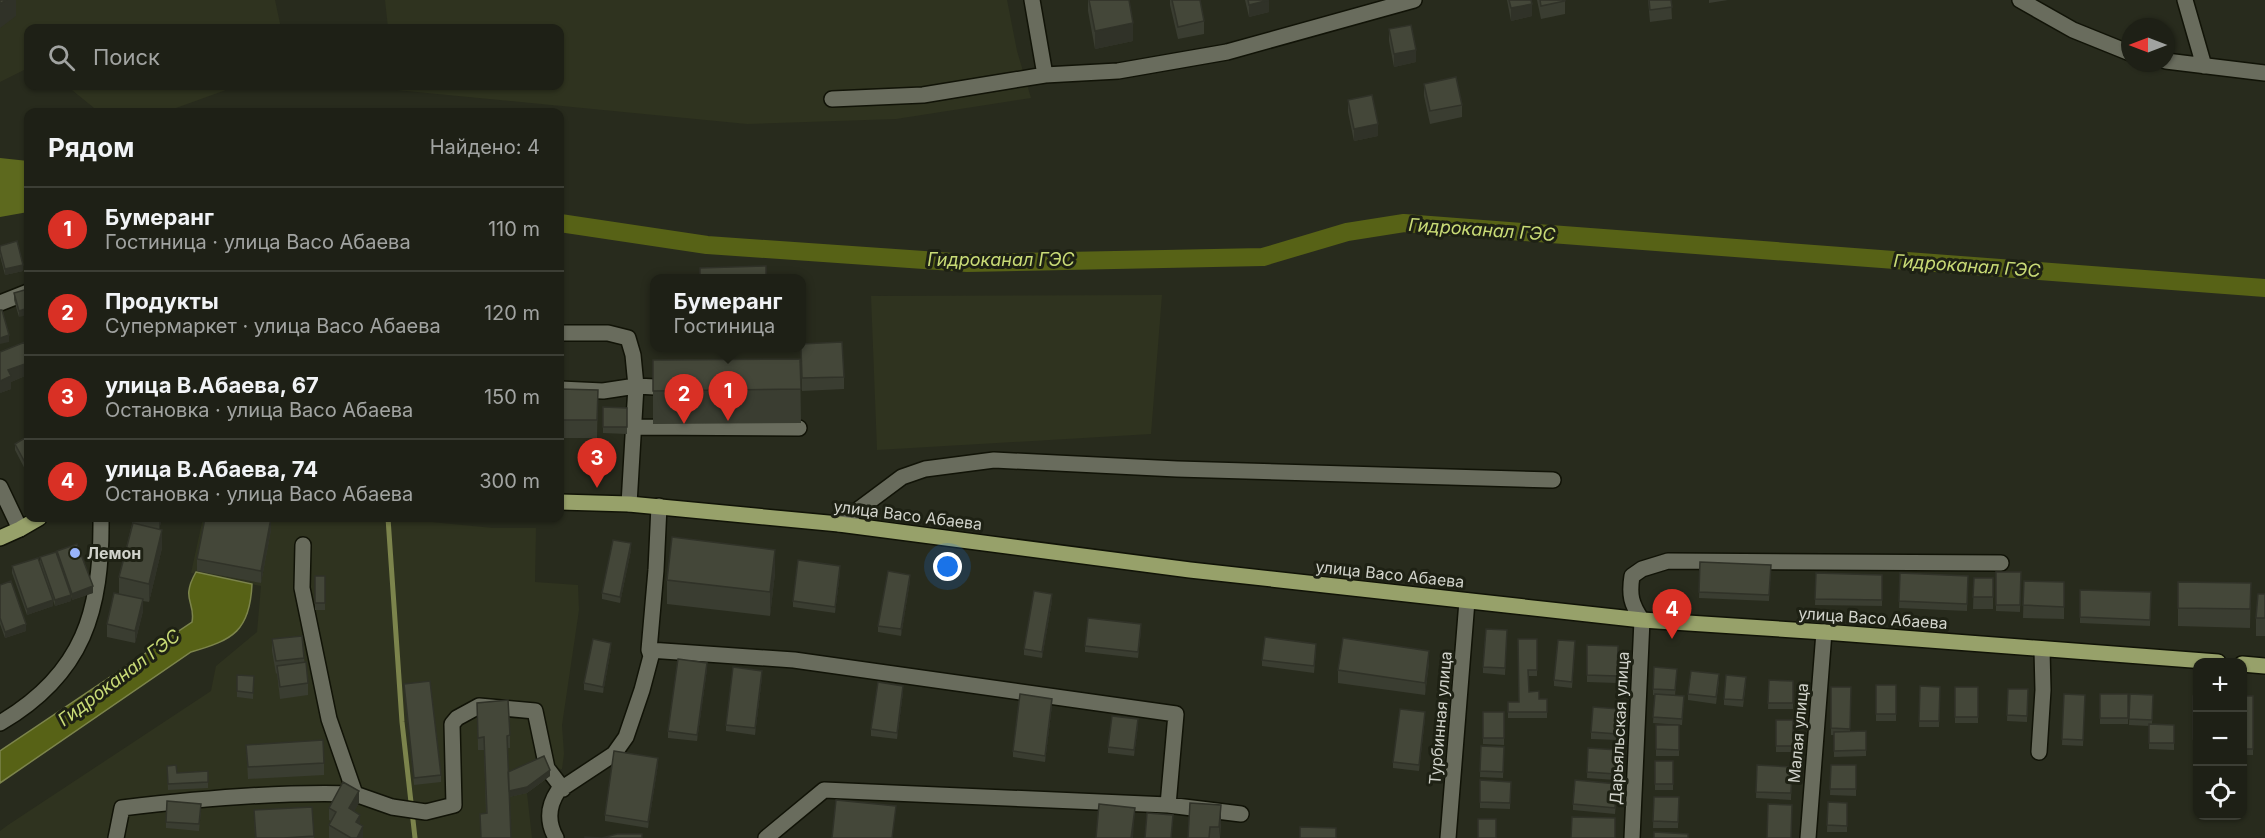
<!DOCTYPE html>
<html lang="ru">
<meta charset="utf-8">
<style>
body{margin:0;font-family:Inter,sans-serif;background:#26281f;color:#f1f3f6}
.controls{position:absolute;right:18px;bottom:18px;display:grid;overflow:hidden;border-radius:12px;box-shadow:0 2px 4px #0004}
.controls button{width:54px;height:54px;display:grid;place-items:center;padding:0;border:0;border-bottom:2px solid #3c3e35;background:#1e2016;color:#f1f3f6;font:30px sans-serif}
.compass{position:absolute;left:2121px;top:18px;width:54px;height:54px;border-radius:50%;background:#1e2016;box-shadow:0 2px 4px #0004;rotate:270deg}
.you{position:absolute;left:948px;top:567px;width:21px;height:21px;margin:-15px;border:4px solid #fff;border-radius:50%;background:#1a73e8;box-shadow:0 0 0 9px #1a73e833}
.badge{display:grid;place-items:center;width:39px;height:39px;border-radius:50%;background:#d93025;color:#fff;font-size:20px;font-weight:700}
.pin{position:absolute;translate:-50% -50px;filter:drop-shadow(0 2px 3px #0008)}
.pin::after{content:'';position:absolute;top:32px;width:21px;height:18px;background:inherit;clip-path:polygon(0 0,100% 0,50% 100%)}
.popup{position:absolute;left:650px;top:274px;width:156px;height:78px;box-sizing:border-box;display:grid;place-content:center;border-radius:12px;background:#1e2016;filter:drop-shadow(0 2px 4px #0005);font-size:20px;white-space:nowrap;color:#a1a3a1}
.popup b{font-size:22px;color:#f1f3f6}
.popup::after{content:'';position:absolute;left:50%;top:100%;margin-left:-12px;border:12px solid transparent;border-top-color:#1e2016}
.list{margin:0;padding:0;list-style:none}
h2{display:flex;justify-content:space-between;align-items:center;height:78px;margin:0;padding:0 24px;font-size:26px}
h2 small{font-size:20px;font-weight:400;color:#a1a3a1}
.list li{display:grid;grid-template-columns:39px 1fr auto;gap:18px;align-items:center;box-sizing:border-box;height:84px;padding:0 24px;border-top:2px solid #3c3e35}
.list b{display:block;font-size:22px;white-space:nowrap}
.list p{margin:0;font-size:20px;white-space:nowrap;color:#a1a3a1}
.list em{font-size:20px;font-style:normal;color:#a1a3a1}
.icon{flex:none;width:33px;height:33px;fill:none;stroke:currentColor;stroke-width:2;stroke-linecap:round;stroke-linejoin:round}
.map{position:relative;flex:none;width:2265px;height:838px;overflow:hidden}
.search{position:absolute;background:#1e2016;box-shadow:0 2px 4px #0004;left:24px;top:24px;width:540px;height:66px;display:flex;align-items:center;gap:15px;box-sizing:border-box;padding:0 21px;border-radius:12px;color:#a1a3a1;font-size:22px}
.panel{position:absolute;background:#1e2016;box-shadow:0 2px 4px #0004;left:24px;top:108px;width:540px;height:414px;border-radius:12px}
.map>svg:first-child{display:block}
</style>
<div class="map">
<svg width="2265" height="838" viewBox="0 0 2265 838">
<rect width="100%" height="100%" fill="#282b1d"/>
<path fill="#2f331f" d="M0,0H275L281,28H28V68L0,82Z
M385,0H1007L1017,51L1031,98L896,119L747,124L396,90L395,86H560V28H388Z
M67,86H237L165,112H99Z
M1162,295L1151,434L877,450L871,296Z
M203,518H391L493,528H536L535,582L578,585L579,610L562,725L564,754L562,769L547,768L548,778L527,793L532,838H0V831L8,825L211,691L216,666L257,632L261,586L191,573Z"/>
<path fill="#5d691e" d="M0,158L28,161V212L0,217Z"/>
<path fill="#576216" stroke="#7c844c" stroke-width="1.5" d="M196,572L252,584C250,631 233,640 191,652L0,783V751L192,622C196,602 180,600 196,572Z"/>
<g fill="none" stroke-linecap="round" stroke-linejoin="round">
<path stroke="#7c844c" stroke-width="5" d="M388,518L402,722L415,838"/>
<path stroke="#576216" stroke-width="18" d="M560,223L707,245L967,263L1263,257L1347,232L1404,223L2265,288"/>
<defs>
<path id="minor" d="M1032,0L1045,75
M2020,0L2073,30L2130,53
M2185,0L2204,66
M2166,61L2265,73
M832,99L923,95L1045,75L1118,71L1227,52L1414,0
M0,303L28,292
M560,333H608L628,338L633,355L636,386L674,388
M560,389L603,391L636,386L629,504
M634,427L799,428
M0,487L20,529
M839,524L902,477L925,469L994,460L1177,469L1553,480
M303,545L302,588L329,719L355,794L392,807L426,812L454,805L452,724L457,718L479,706L535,711L547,768L563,789
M649,650L794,660L1176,714L1168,805
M0,723C84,674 102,610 101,518
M2039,752L2043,690L2042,650
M116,838L122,808C197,799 280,791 355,794
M556,838C547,822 548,806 558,791L614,754L626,737L642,690L651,656L649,650L656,570L659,506
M766,838L824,790L1168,805L1241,814
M1448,838L1467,601
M1632,838L1642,620C1631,604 1629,595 1632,576L1642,569L1668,561L2001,563
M1808,838L1824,632"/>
<path id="major" d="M560,502L629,504L839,524L1190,570L1642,620L1824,632L2218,662
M0,538L20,529L39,518
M2242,664L2265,666"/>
</defs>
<use href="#minor" stroke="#111307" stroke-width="18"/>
<use href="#major" stroke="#111307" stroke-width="18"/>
<use href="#minor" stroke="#696c5d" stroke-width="15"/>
<use href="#major" stroke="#97a16a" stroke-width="15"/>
</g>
<path fill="#3a3d31" d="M1088,0H1129L1133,41L1095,49L1088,11Z
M1170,0H1200L1204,21V34L1178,39L1170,5Z
M1245,0H1269V12L1249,17Z
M1507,0H1531L1532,16L1511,21Z
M1537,0H1565V14L1541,19Z
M1648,0H1671L1672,19L1650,22Z
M1709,0H1728L1709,3Z
M1389,29L1416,62L1394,67L1389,41Z
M1424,84L1462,105V117L1430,124L1424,96Z
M1348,100L1378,136L1354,141L1348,112Z
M0,246L23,271L5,275L0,256Z
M28,289L19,317L14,300V293Z
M801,348L844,377V389L802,391Z
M28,351V386L25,376L11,382V389L0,393Z
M800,359L801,423L653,424V360Z
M560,389L598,390L597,438H560Z
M603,407L627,408V434L603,433Z
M28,436V475L15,450V444Z
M132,518H162L159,529L162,548L149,602L143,601V611L135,643L107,637V624L119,594V577L132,524Z
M271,530L261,583L197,571V559Z
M631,550L620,603L602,599V593Z
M57,551L93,593L72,600L71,595V601L55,606L53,600V606L27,615L12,573V566L40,562V557L57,556Z
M1700,562L1771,565L1769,601L1699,598Z
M840,572L835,613L793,607V601Z
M1996,572H2021L2020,612L1996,611Z
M775,573L770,616L667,604V580Z
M1816,573L1882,575V606L1815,605Z
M1900,573L1968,576L1967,611L1899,608Z
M315,576H325V610H315Z
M1974,578H1993V609H1973Z
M910,581L901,636L878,632V626Z
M2024,581L2064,582V619L2023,618Z
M2178,582L2251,583L2250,628L2178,626Z
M0,585L26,631L5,638L0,624Z
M2080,590L2151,592L2150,626L2080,623Z
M2265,594V636H2256V618Z
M1052,601L1042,658L1024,655V649Z
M1141,630L1138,658L1085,652V646Z
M1507,630L1505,675L1483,673V667Z
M272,639L304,658L308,683V695L280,699L277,673L276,674L272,651Z
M1537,639V676H1528L1529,692L1539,699H1547V718H1508V702H1519Z
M1587,645L1618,646L1617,683L1587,682Z
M1575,647L1572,688L1554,686V680Z
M611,649L603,693L584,690V683Z
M1316,650L1314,673L1262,666V660Z
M1429,663L1425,695L1338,683V670Z
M707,669L697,741L668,738V731Z
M1677,669L1675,696H1684L1682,725L1653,723L1655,695H1653V689Z
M237,675L254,676L253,699L237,697Z
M762,677L755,735L726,731V725Z
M1769,680L1793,681V709H1768Z
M1719,681L1716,704L1688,700V694Z
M1746,683L1743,707L1724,705V699Z
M404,684L441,775V782L414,785Z
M1876,685H1896V721H1876Z
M1920,686L1940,687L1939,727H1919Z
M1831,687H1851L1850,731H1866V756L1834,757V735H1831Z
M1955,687H1978V723H1955Z
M2008,689H2028L2027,722L2007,721Z
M903,692L897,739L871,736V729Z
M2064,694L2085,695L2083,746L2062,745Z
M2100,694H2128V724H2100Z
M2130,694L2153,695L2152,724L2174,725V750L2149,749V726L2129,725Z
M2193,696H2198V745H2193Z
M2242,696H2253V755H2242Z
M477,703L510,735V748H507L508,772L550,776L527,793L509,797L511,838H481L480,814L486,813L484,750H478Z
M1052,705L1045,762L1013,757V751Z
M1620,709L1618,740L1591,739V732Z
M1483,712H1504V745L1483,744Z
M1425,718L1419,771L1393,768V762Z
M1776,720H1793V752H1776Z
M1138,725L1134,756L1108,753V747Z
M1656,725H1679V756H1656Z
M246,745L324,763V775L248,779Z
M1481,746L1504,747L1503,778L1480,777Z
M1588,748L1618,750L1616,780L1587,778Z
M1655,761H1673V790H1655Z
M658,764L648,828L605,821V815Z
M1757,765L1792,767L1791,800L1756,798Z
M1831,765H1856V796L1830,795Z
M167,766L177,773L208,771V788L168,790Z
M1480,780L1511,782L1510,809L1480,808Z
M1617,790L1615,814L1573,810V804Z
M1654,797H1679L1678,828H1653Z
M1828,802L1847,803V832H1827Z
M359,803L354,811L360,825L363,838H329V825L331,821L329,820V808Z
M1190,803L1221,823L1220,838H1188Z
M312,807L314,838H255L254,810Z
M201,810L199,831L166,828V822Z"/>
<path fill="#303228" d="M6,0H16V16L0,28V4Z
M1269,0V12L1249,17V5Z
M1532,4V16L1511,21V8Z
M1133,23V41L1095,49V31Z
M1416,50V62L1394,67V54Z
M1378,124V136L1354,141V129Z
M23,265V271L5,275V269Z
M28,308V315L19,317V311Z
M9,335V342L0,344V338Z
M25,364V376L11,382V389L0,393V381L8,370Z
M159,518H162L159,531Z
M271,518V530L261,583V571Z
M162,530V548L149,602V584Z
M631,543V550L620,603V597Z
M775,550V573L770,616V592Z
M840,566V572L835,613V607Z
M910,575V581L901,636V629Z
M93,586V593L72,600V594Z
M1052,594V601L1042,658V652Z
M71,595V601L55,606V600Z
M143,599V611L135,643V631Z
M53,600V606L27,615V609Z
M26,624V631L5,638V632Z
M611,643V649L603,693V687Z
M1429,651V663L1425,695V683Z
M707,663V669L697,741V735Z
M762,671V677L755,735V728Z
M903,686V692L897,739V733Z
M1052,699V705L1045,762V756Z
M1425,712V718L1419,771V765Z
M1138,719V725L1134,756V750Z
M658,758V764L648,828V822Z
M550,770V776L527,793L509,797V791Z
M359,791V803L349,821V808Z
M1221,805V823L1219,838V827Z
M1135,808L1133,838H1131Z
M360,815V827L356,822Z
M363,826V838H357Z"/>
<path fill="#444739" stroke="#303228" stroke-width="1.5" d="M0,0H6L0,4Z
M1089,0H1129L1133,23L1095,31Z
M1172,0H1200L1204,21L1178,27Z
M1248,0H1269L1249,5Z
M1509,0H1531L1532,4L1511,8Z
M1540,0H1565V1L1541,6Z
M1649,0H1671L1672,7L1650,10Z
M1411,25L1416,50L1394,54L1389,29Z
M1456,77L1462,105L1430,111L1424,84Z
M1372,95L1378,124L1354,129L1348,100Z
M17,241L23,265L5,269L0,250V246Z
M766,266V279H700V268Z
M28,289V308L19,311L14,293Z
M0,310H2L9,335L0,338Z
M25,342L28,351V373L25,364L8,370L11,376L0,381V352Z
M842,342L844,377L802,378L801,348V344Z
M800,359L801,389L653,391V360Z
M560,389L598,390L597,420H560Z
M603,407L627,408V427H603Z
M28,436V468L15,444Z
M205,518H271L261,571L197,559Z
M133,523L162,530L149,584L119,577Z
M672,537L775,550L770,592L667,580Z
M613,540L631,543L620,597L602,593Z
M77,544L93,586L72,594L57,551Z
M56,552L71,595L55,600L40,557Z
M38,558L53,600L27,609L12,566Z
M798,560L840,566L835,607L793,601Z
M1700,562L1771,565L1769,595L1699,592Z
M888,571L910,575L901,629L878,626Z
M1996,572H2021L2020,605H1996Z
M1816,573L1882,575V600L1815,599Z
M1900,573L1968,576L1967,604L1899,601Z
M315,576H325V603H315Z
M1974,578H1993V597H1973Z
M11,581L26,624L5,632L0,618V585Z
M2024,581L2064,582V607L2023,605Z
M2178,582L2251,583L2250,609L2178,608Z
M2080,590L2151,592L2150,620L2080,617Z
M1034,591L1052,594L1042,652L1024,649Z
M114,593L143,599L135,631L107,624Z
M2258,594H2265V618H2256Z
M1088,618L1141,624L1138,652L1085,646Z
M1486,629L1507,630L1505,668L1483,667Z
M302,636L304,658L276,661L272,639Z
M1265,637L1316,644L1314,666L1262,660Z
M1343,638L1429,651L1425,683L1338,670Z
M593,639L611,643L603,687L584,683Z
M1518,639H1537V670H1528L1529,692L1539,691V699H1547V712H1508V702H1519Z
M1558,640L1575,641L1572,682L1554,680Z
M1587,645L1618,646L1617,676L1587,675Z
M678,659L707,663L697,735L668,731Z
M306,662L308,683L280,687L277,666Z
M733,667L762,671L755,728L726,725Z
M1654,667L1677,669L1675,690L1653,689Z
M1691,671L1719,674L1716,697L1688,694Z
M237,675L254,676L253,693L237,691Z
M1726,675L1746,677L1743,700L1724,699Z
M1769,680L1793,681V703H1768Z
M430,681L441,775L414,778L404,684Z
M878,682L903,686L897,733L871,729Z
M1876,685H1896V714H1876Z
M1920,686L1940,687L1939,721H1919Z
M1831,687H1851L1850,729L1831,728Z
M1955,687H1978V717H1955Z
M2008,689H2028L2027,716L2007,715Z
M1020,694L1052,699L1045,756L1013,751Z
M1655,694L1684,696L1682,719L1653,717Z
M2064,694L2085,695L2083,740L2062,739Z
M2100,694H2128V718H2100Z
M2130,694L2153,695L2152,720L2129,719Z
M2193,696H2198V739H2193Z
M2242,696H2253V749H2242Z
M508,700L510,735L507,736L511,838H481L480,814L487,813L484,737L478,738L477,703Z
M1593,707L1620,709L1618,734L1591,732Z
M1400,709L1425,712L1419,765L1393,762Z
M1483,712H1504V738H1483Z
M1112,716L1138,719L1134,750L1108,747Z
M1776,720H1793V746H1776Z
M2149,724L2174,725V743H2149Z
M1656,725H1679V750L1656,749Z
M1866,731V750L1834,751V732Z
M323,740L324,763L248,767L246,745Z
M1481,746L1504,747L1503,772L1480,771Z
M1588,748L1618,750L1616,774L1587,772Z
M614,751L658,758L648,822L605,815Z
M544,756L550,770L527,787L509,791L508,772Z
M1655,761H1673V784H1655Z
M176,765L177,773L208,771V782L168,784L167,766Z
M1757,765L1792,767L1791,793L1756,792Z
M1831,765H1856V789H1830Z
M1480,780L1511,782L1510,803L1480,802Z
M1575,780L1617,784L1615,808L1573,804Z
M343,782L359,791L349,808L360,815L356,822L363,826L357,838H351L329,825L336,812L329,808Z
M1654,797H1679L1678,822L1653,821Z
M836,800L896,806L892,838H832Z
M167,801L201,804L199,824L166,822Z
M1828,802L1847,803V826L1827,825Z
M1190,803L1221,805L1219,827H1210L1209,838H1188Z
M1099,804L1135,808L1131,838H1096Z
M1768,804L1792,805L1791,838H1767Z
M312,807L314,836L284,838H256L254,810Z
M1147,813L1173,815L1171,838H1145Z
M1572,817L1615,818V838H1571Z
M1478,819H1496V838H1478Z
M1300,827L1336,828V838H1300Z
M1654,832L1688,834V838H1654Z
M617,834H642V838H585V837L602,838Z"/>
<circle fill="#99b5fd" stroke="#1e2114" stroke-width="2" cx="75" cy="553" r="6"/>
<g text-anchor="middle" stroke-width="6" stroke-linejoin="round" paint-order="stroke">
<g font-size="16" fill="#d1d3cb" stroke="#1e2114">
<text transform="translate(908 515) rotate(7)" y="6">улица Васо Абаева</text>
<text transform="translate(1390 574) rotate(6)" y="6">улица Васо Абаева</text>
<text transform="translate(1873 618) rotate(4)" y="6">улица Васо Абаева</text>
<text transform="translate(1440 718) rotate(-85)" y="6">Турбинная улица</text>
<text transform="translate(1619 728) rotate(-87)" y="6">Дарьяльская улица</text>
<text transform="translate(1798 733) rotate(-85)" y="6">Малая улица</text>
</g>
<g font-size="16" font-weight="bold" fill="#d1d3cb" stroke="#1e2114" text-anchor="start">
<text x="87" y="559">Лемон</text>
</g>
<g font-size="18" font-style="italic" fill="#c9db76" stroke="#1e2114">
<text transform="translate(1482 230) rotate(4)" y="6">Гидроканал ГЭС</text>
<text x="1001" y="266">Гидроканал ГЭС</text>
<text transform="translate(1967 266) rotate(4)" y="6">Гидроканал ГЭС</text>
<text transform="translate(119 678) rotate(-37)" y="6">Гидроканал ГЭС</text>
</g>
</g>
</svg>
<div class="controls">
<button>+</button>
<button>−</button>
<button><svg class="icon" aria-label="locate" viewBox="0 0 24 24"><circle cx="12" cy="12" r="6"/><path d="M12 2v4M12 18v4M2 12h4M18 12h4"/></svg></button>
</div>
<svg class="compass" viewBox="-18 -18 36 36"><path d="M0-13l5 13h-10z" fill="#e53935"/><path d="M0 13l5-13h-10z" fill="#a1a3a1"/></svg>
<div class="you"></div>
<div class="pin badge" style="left:728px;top:421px">1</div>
<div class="popup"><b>Бумеранг</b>Гостиница</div>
<div class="pin badge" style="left:684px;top:424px">2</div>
<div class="pin badge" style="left:597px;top:488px">3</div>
<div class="pin badge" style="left:1672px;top:639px">4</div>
<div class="search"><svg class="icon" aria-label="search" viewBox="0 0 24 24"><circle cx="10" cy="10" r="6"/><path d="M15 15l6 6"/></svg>Поиск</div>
<section class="panel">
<h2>Рядом<small>Найдено: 4</small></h2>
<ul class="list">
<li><span class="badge">1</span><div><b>Бумеранг</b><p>Гостиница · улица Васо Абаева</p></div><em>110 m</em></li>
<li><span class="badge">2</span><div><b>Продукты</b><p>Супермаркет · улица Васо Абаева</p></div><em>120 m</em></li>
<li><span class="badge">3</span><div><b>улица В.Абаева, 67</b><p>Остановка · улица Васо Абаева</p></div><em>150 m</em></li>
<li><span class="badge">4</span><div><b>улица В.Абаева, 74</b><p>Остановка · улица Васо Абаева</p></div><em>300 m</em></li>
</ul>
</section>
</div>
